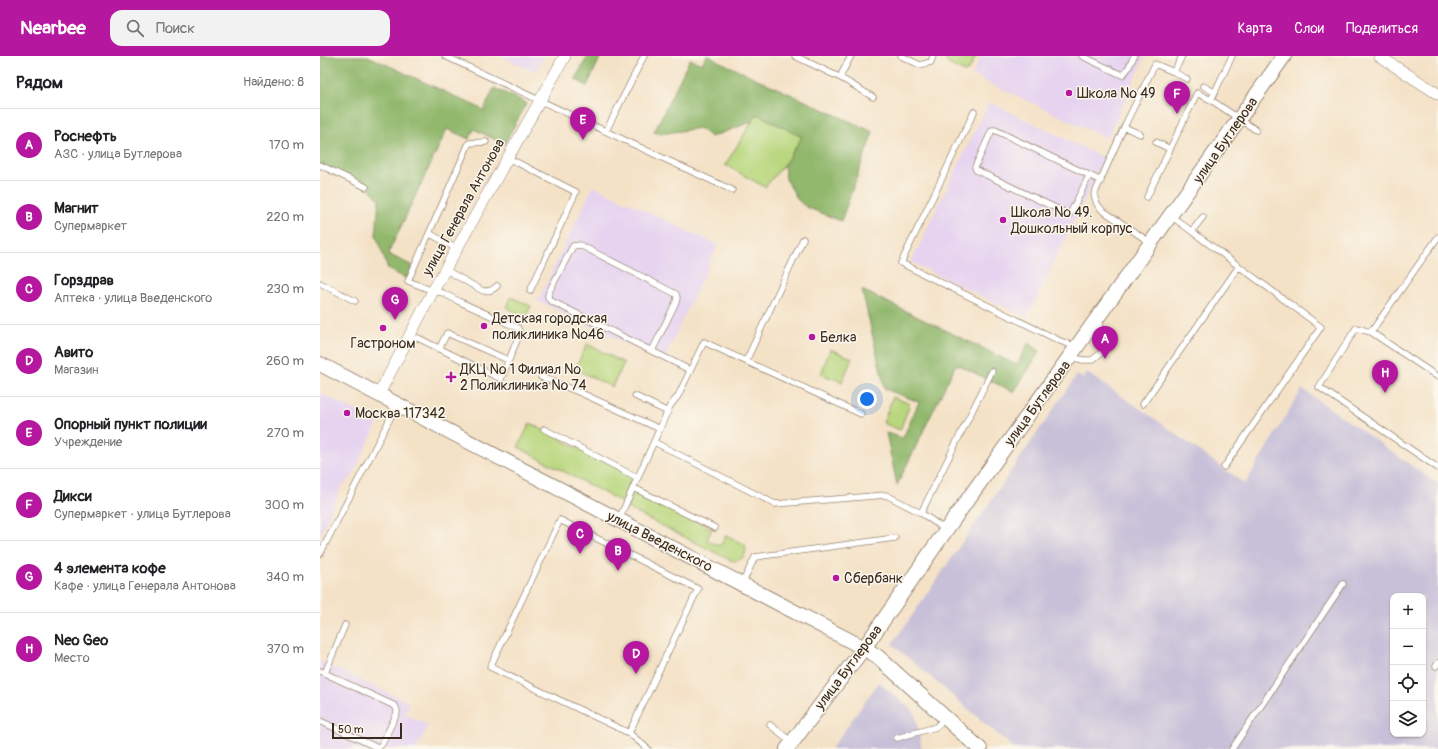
<!DOCTYPE html>
<html lang="ru">
<meta charset="utf-8">
<style>
body{margin:0;font-family:Pangolin,sans-serif;background:#f2f2f2;color:#202124}
.controls{position:absolute;right:12px;bottom:12px;display:grid;overflow:hidden;border-radius:8px;box-shadow:0 1px 3px #0004}
.controls button{width:36px;height:36px;display:grid;place-items:center;padding:0;border:0;border-bottom:1px solid #e0e0e0;background:#fff;color:#202124;font:20px sans-serif}
.scale{position:absolute;left:12px;bottom:10px;width:70px;box-sizing:border-box;padding-left:4px;border:2px solid #3b2a1e;border-top:0;font-size:11px;line-height:14px;white-space:nowrap;color:#3b2a1e;-webkit-text-stroke:3px #fbf7ec;paint-order:stroke}
.you{position:absolute;left:547px;top:343px;width:14px;height:14px;margin:-10px;border:3px solid #fff;border-radius:50%;background:#1a73e8;box-shadow:0 0 0 6px #1a73e833}
.badge{display:grid;place-items:center;width:26px;height:26px;border-radius:50%;background:#b5179e;color:#fff;font-size:13px;font-weight:700}
.pin{position:absolute;translate:-50% -33px;filter:drop-shadow(0 1px 2px #0008)}
.pin::after{content:'';position:absolute;top:21px;width:14px;height:12px;background:inherit;clip-path:polygon(0 0,100% 0,50% 100%)}
.list{margin:0;padding:0;list-style:none}
h2{display:flex;justify-content:space-between;align-items:center;height:52px;margin:0;padding:0 16px;font-size:17px}
h2 small{font-size:13px;font-weight:400;color:#757577}
.list li{display:grid;grid-template-columns:26px 1fr auto;gap:12px;align-items:center;box-sizing:border-box;height:72px;padding:0 16px;border-top:1px solid #e0e0e0}
.list b{display:block;font-size:15px;white-space:nowrap}
.list p{margin:0;font-size:13px;white-space:nowrap;color:#757577}
.list em{font-size:13px;font-style:normal;color:#757577}
.icon{flex:none;width:22px;height:22px;fill:none;stroke:currentColor;stroke-width:2;stroke-linecap:round;stroke-linejoin:round}
.map{position:relative;flex:none;width:1118px;height:693px;overflow:hidden}
header{display:flex;align-items:center;gap:24px;box-sizing:border-box;height:56px;padding:0 20px;background:#b5179e;color:#fff}
header strong{font-size:19px}
nav{display:flex;gap:22px;margin-inline-start:auto;font-size:14px}
.search{width:280px;height:36px;background:#f2f2f2;display:flex;align-items:center;gap:10px;box-sizing:border-box;padding:0 14px;border-radius:12px;color:#757577;font-size:15px}
main{display:flex}
aside{flex:1;background:#fff}
.map>svg:first-child{display:block}
</style>
<header>
<strong>Nearbee</strong>
<div class="search"><svg class="icon" aria-label="search" viewBox="0 0 24 24"><circle cx="10" cy="10" r="6"/><path d="M15 15l6 6"/></svg>Поиск</div>
<nav><a>Карта</a><a>Слои</a><a>Поделиться</a></nav>
</header>
<main>
<aside>
<h2>Рядом<small>Найдено: 8</small></h2>
<ul class="list">
<li><span class="badge">A</span><div><b>Роснефть</b><p>АЗС · улица Бутлерова</p></div><em>170 m</em></li>
<li><span class="badge">B</span><div><b>Магнит</b><p>Супермаркет</p></div><em>220 m</em></li>
<li><span class="badge">C</span><div><b>Горздрав</b><p>Аптека · улица Введенского</p></div><em>230 m</em></li>
<li><span class="badge">D</span><div><b>Авито</b><p>Магазин</p></div><em>260 m</em></li>
<li><span class="badge">E</span><div><b>Опорный пункт полиции</b><p>Учреждение</p></div><em>270 m</em></li>
<li><span class="badge">F</span><div><b>Дикси</b><p>Супермаркет · улица Бутлерова</p></div><em>300 m</em></li>
<li><span class="badge">G</span><div><b>4 элемента кофе</b><p>Кафе · улица Генерала Антонова</p></div><em>340 m</em></li>
<li><span class="badge">H</span><div><b>Neo Geo</b><p>Место</p></div><em>370 m</em></li>
</ul>
</aside>
<div class="map">
<svg width="1118" height="693" viewBox="0 0 1118 693">
<rect width="100%" height="100%" fill="#fbf7ec"/>
<filter id="ink" filterUnits="userSpaceOnUse"><feTurbulence type="fractalNoise" baseFrequency=".025" numOctaves="2"/><feDisplacementMap in="SourceGraphic" scale="8" xChannelSelector="R" yChannelSelector="G"/><feConvolveMatrix kernelMatrix="1 2 1 2 8 2 1 2 1" color-interpolation-filters="sRGB"/></filter>
<filter id="wash" filterUnits="userSpaceOnUse"><feTurbulence type="fractalNoise" baseFrequency=".012" numOctaves="4" result="noise"/><feDisplacementMap in="SourceGraphic" scale="16" xChannelSelector="R" yChannelSelector="G"/><feGaussianBlur stdDeviation="0.9" result="paint"/><feColorMatrix in="noise" values="0 0 0 0 0 0 0 0 0 0 0 0 0 0 0 0 0 1.4 0 .05"/><feComposite in="paint" operator="in"/></filter>
<g filter="url(#wash)">
<rect width="100%" height="100%" fill="#f4e2c7"/>
<path fill="#e6d3f0" d="M181,0H224L215,16Z
M661,0H825L787,82L652,19Z
M669,46L784,102L707,262L591,206Z
M273,130L398,189L343,305L218,245Z
M0,337L58,366L32,421L22,429L0,480Z
M0,605L90,647L84,658L108,669L97,693H0Z"/>
<path fill="#c8c0d8" fill-rule="evenodd" d="M767,317L828,358L925,428L982,333L1118,428V693H695L572,588L609,535L757,319L763,323ZM1073,540H1103V678H1073Z
M559,626L595,657L602,693H511Z"/>
<path fill="#b9d77e" stroke="#7a804e" d="M628,0H656L649,14L645,16L628,8L626,6Z
M437,58L482,81L464,109L445,131L405,109Z
M191,241L211,250L206,261L187,252Z
M267,288L304,307L292,331L255,313Z
M510,293L532,302L522,326L501,318Z
M573,341L590,348L580,374L563,367Z
M210,367L313,421L301,446L198,391Z
M315,435L392,473L387,484L400,490L406,479L425,489C428,500 421,507 410,504L307,452Z"/>
<path fill="#92b86d" stroke="#667146" d="M0,0H48L164,54L174,32L207,47L184,88L154,73L149,83L127,73L68,198L93,210L87,223L68,213L56,179L59,143L48,131L0,108Z
M268,0H281L267,30L255,23Z
M386,0H391L398,5L553,76L521,165L486,151L478,144L466,123L464,109L482,81L437,58L431,66L391,81L379,72L341,78L334,76L370,3L382,8Z
M542,234L697,309L708,287L720,295L694,336L636,308L577,429L566,377L583,382L599,346L565,333Z"/>
</g>
<g filter="url(#ink)">
<g fill="none" stroke-linecap="round" stroke-linejoin="round">
<defs>
<path id="service" d="M125,0L347,104L412,134
M475,0L521,22L553,41
M581,0L600,9L611,6L613,0
M762,0L802,19C808,16 811,6 814,0
M854,16L867,23
M521,22L522,17L531,0
M883,30L894,36
M891,44L912,0
M654,56L581,207L740,285L757,291
M804,71L820,78
M286,75L324,0
M836,86L850,93L877,37L891,44L936,74
M188,103L196,106L256,136L210,235
M0,109L46,131
M769,120L750,158H748L656,114L655,111L672,74H675L775,122L781,125
M827,141L850,93
M851,160L1001,271L904,411
M872,175L883,161
M109,177L137,193
M831,187L782,154L777,148L774,139L804,71L835,8L854,16L862,0
M126,214L163,235C169,235 172,235 177,230
M0,227L35,245
M1051,276L1118,181
M89,282H98L181,323L200,277L198,272L138,245L123,237L113,235L88,225L149,87L166,86
M119,293L127,277L188,304
M332,295L356,246L357,242L356,238L260,189L253,190L229,236C227,241 228,242 231,245L370,314
M750,301L763,304H772L789,291L777,264
M426,305L483,183
M221,321L261,337L340,373
M1118,321L1051,276L1036,272L999,331L1118,412
M315,340L348,356
M823,348L919,210
M224,373L318,422
M334,386L455,448L566,439L601,457L626,474
M314,432L395,472
M601,457L672,315
M299,463L350,350L358,340L384,286L541,358
M0,498L77,349
M422,528L435,501L575,482
M1116,610L1118,607
M0,615L75,650L77,654V657L62,688L58,692L0,665
M5,617L25,569
M450,669L472,686
M309,677L378,533L240,464L170,611L309,677L328,693
M577,682L616,671L625,662
M912,693L1023,528"/>
<path id="minor" d="M1059,0L1118,38
M59,338L113,235L245,0"/>
<path id="tertiary" d="M0,308L544,592L557,600L660,693
M467,693L544,592L626,474L964,0"/>
</defs>
<use href="#service" stroke="#988672" stroke-width="7"/>
<use href="#minor" stroke="#988672" stroke-width="12"/>
<use href="#tertiary" stroke="#988672" stroke-width="16"/>
<use href="#service" stroke="#fff" stroke-width="5.5"/>
<use href="#minor" stroke="#fff" stroke-width="11"/>
<use href="#tertiary" stroke="#fff" stroke-width="14"/>
</g>
</g>
<g fill="#b5179e" stroke="#fbf7ec" stroke-width="1.5">
<circle cx="749" cy="37" r="4"/>
<circle cx="683" cy="164" r="4"/>
<circle cx="164" cy="270" r="4"/>
<circle cx="63" cy="272" r="4"/>
<circle cx="492" cy="281" r="4"/>
<path d="M129 315h4v4h4v4h-4v4h-4v-4h-4v-4h4z"/>
<circle cx="27" cy="357" r="4"/>
<circle cx="516" cy="522" r="4"/>
</g>
<g text-anchor="middle" stroke-width="3" stroke-linejoin="round" paint-order="stroke">
<g font-size="14" fill="#3b2a1e" stroke="#fbf7ec" text-anchor="start">
<text x="757" y="42">Школа № 49</text>
<text x="691" y="161">Школа № 49.<tspan x="691" dy="16">Дошкольный корпус</tspan></text>
<text x="172" y="267">Детская городская<tspan x="172" dy="16">поликлиника №46</tspan></text>
<text x="500" y="286">Белка</text>
<text x="63" y="292" text-anchor="middle">Гастроном</text>
<text x="140" y="318">ДКЦ № 1 Филиал №<tspan x="140" dy="16">2 Поликлиника № 74</tspan></text>
<text x="35" y="362">Москва 117342</text>
<text x="524" y="527">Сбербанк</text>
</g>
<g font-size="14" fill="#3b2a1e" stroke="#fbf7ec">
<text transform="translate(905 84) rotate(-55)" y="5">улица Бутлерова</text>
<text transform="translate(143 151) rotate(-61)" y="5">улица Генерала Антонова</text>
<text transform="translate(717 347) rotate(-54)" y="5">улица Бутлерова</text>
<text transform="translate(340 485) rotate(27)" y="5">улица Введенского</text>
<text transform="translate(528 611) rotate(-53)" y="5">улица Бутлерова</text>
</g>
</g>
</svg>
<div class="controls">
<button>+</button>
<button>−</button>
<button><svg class="icon" aria-label="locate" viewBox="0 0 24 24"><circle cx="12" cy="12" r="6"/><path d="M12 2v4M12 18v4M2 12h4M18 12h4"/></svg></button>
<button><svg class="icon" aria-label="layers" viewBox="0 0 24 24"><path d="M12 4l9 5-9 5-9-5zM3 14l9 5 9-5"/></svg></button>
</div>
<div class="scale">50 m</div>
<div class="you"></div>
<div class="pin badge" style="left:785px;top:303px">A</div>
<div class="pin badge" style="left:298px;top:515px">B</div>
<div class="pin badge" style="left:260px;top:498px">C</div>
<div class="pin badge" style="left:316px;top:618px">D</div>
<div class="pin badge" style="left:263px;top:84px">E</div>
<div class="pin badge" style="left:857px;top:58px">F</div>
<div class="pin badge" style="left:75px;top:264px">G</div>
<div class="pin badge" style="left:1065px;top:337px">H</div>
</div>
</main>
